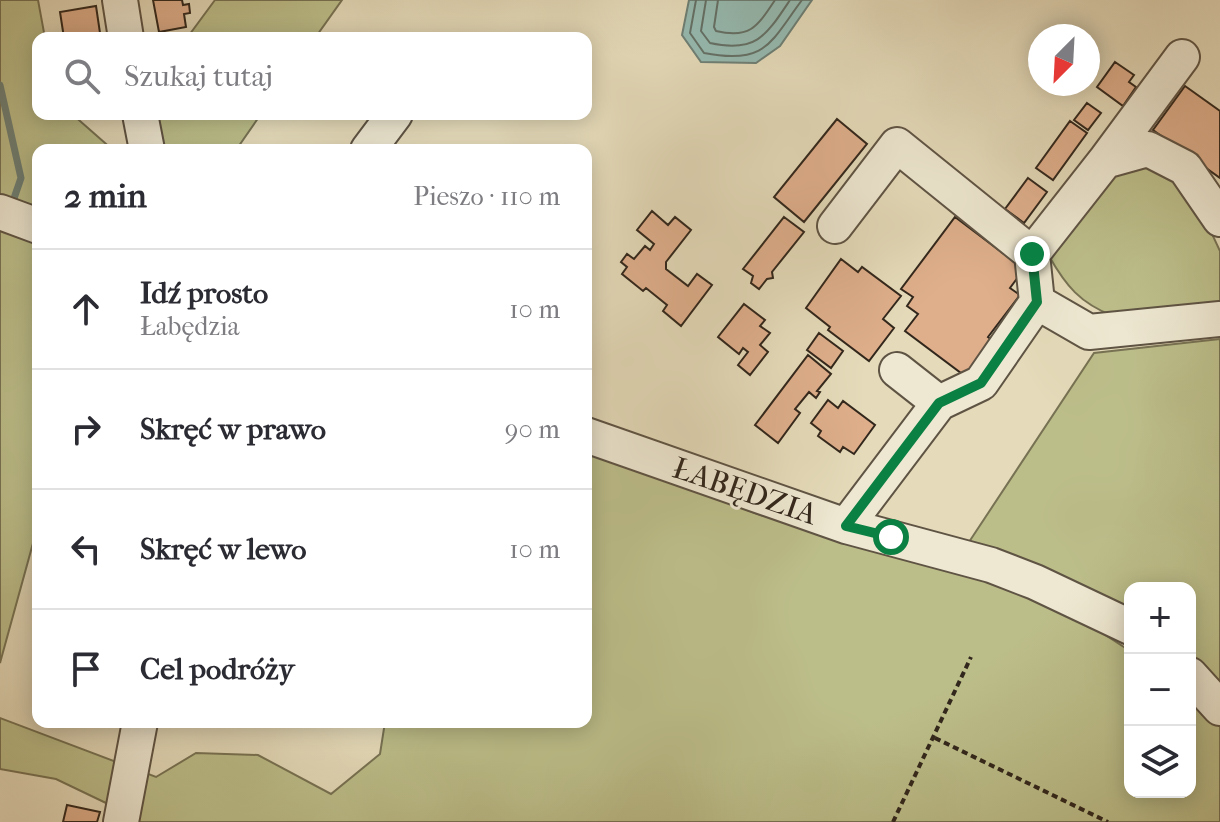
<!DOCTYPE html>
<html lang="pl">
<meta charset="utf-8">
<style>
body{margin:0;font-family:"IM FELL French Canon",serif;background:#f7f7f7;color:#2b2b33}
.controls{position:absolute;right:24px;bottom:24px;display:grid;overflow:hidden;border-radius:16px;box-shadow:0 4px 20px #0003}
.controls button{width:72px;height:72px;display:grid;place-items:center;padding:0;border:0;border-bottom:2px solid #e1e1e2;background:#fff;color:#2b2b33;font:40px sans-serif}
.compass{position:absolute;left:1028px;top:24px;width:72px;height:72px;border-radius:50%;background:#fff;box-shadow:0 4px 20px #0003;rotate:204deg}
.stop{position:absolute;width:24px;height:24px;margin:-18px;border:6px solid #0b8043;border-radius:50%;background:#fff}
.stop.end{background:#0b8043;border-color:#fff;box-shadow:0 2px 8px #0008}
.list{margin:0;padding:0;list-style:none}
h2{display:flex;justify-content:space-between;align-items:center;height:104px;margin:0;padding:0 32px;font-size:34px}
h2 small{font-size:26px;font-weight:400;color:#7c7c81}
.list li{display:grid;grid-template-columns:52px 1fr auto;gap:24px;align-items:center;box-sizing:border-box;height:120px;padding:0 32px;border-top:2px solid #e1e1e2}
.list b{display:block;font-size:30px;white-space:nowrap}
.list p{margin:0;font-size:26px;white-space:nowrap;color:#7c7c81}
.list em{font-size:26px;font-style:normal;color:#7c7c81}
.icon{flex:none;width:44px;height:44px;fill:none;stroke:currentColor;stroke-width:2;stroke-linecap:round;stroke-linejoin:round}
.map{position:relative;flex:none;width:1220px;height:822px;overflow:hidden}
.search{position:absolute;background:#fff;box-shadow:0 4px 20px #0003;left:32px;top:32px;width:560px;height:88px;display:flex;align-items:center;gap:20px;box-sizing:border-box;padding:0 28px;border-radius:16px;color:#7c7c81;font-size:30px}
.panel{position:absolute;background:#fff;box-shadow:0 4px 20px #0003;left:32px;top:144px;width:560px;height:584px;border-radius:16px}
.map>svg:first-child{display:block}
</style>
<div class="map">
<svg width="1220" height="822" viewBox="0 0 1220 822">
<rect width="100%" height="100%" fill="#e5dbba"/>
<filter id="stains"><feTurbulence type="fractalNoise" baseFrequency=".0025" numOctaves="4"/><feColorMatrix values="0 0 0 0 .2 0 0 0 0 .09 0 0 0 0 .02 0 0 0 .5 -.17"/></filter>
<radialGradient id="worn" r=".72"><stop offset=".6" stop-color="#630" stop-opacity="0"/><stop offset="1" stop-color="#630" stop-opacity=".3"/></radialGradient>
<path fill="#bcbe8a" stroke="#777253" stroke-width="2" d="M0,0H38L45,38H38V114H72L113,150H38V525L0,663Z
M215,0H342L315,38H187Z
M154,114H261L236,150H161Z
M1160,166L1200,208L1220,251V300L1216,306L1113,316C1080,303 1066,286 1049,256L1113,169Z
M1220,339V822H131V815L56,779L0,769V718L156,777L196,753L258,755L331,794L380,754L385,722H586V449L755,513L836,539L950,567L1003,586L1076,616L1130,651V792H1190V588H1130V617L967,545L1094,353Z"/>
<path fill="#96bbb2" stroke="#6e8076" stroke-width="2" d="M689,0H812L780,46L756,63L701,62L682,35Z"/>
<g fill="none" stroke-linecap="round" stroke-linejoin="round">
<path stroke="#647167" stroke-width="2" d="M696,0L690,33L704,53C766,65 770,43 802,0
M706,0L701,31L710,43C756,53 766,36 790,0
M718,0L714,27L716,31C750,39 757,27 775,0"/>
<path stroke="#6e8076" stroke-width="7" d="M0,85L21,178L11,207"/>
</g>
<path fill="#dfaf8c" stroke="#32271c" stroke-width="2" d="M153,0H182L183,5L189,4L190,13L184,14L186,27L159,32Z
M96,6L100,33L98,38H64L60,12Z
M1115,62L1134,75L1129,82L1136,87L1123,106L1097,87Z
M1185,86L1220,111V178L1153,130Z
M1087,103L1101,113L1088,130L1074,120Z
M837,119L867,144L804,222L774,197Z
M1070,121L1087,133L1053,180L1036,168Z
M1028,178L1047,192L1024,223L1005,209Z
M652,211L668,225L675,217L691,230L666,262V269L688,286L697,274L712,285L681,326L663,311L667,305L646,288L643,291L622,274L627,267L621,262L627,254L634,259L645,246L650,250L654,244L637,230Z
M784,217L804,232L772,272L773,278L767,279L759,289L751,283L753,276L743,269Z
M955,217L1024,269L1010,288L1020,295L988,337L1000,346L973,382L905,331L918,314L907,306L913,297L901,289Z
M841,259L858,272L862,267L901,296L883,319L894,328L869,361L828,330L830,327L806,308Z
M744,304L765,320L760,326L770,333L760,345L768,352L750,375L738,365L748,352L743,348L739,354L718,337Z
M819,333L843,351L831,368L807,350Z
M808,355L831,374L817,391L820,392L816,398L809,392L795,409L800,413L778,443L755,425Z
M828,400L838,408L843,401L875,425L854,454L843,447L840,452L818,436L821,431L811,423Z
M67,805L100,812L97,822H63Z"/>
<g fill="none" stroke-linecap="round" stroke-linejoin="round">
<defs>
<path id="minor" d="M120,0L126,38
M140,114L147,150
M368,150L395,114
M1105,161L1182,57
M0,212L38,226
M835,226L897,145L1032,254
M1037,302L1032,254L1105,161L1148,149L1185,168L1220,219
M939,403L981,383L1037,302L1089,332L1220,319
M586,435L846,526L991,565L1035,582L1130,627
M846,526L939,403L897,370
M1190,675L1220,708
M121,822L140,722"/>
</defs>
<use href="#minor" stroke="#5f5444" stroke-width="38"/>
<path stroke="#32271c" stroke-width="4" stroke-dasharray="6 4" stroke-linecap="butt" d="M935,738L1108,822
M893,822L971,657"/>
<use href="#minor" stroke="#eee8d2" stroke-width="34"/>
</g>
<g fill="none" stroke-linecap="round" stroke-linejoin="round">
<path stroke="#0b8043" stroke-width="10" d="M891,537L846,526L939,403L981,383L1037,302L1032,254"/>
</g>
<g text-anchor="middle" stroke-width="6" stroke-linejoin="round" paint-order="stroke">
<g font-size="30" fill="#32271c" stroke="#eee8d2">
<text transform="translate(745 491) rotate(19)" y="10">ŁABĘDZIA</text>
</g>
</g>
<rect width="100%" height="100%" filter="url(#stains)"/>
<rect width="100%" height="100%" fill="url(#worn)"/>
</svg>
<div class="controls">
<button>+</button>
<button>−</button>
<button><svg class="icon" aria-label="layers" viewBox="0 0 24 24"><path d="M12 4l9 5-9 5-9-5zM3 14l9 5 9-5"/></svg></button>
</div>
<svg class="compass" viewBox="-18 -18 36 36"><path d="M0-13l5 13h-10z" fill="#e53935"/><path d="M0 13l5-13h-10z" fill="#7c7c81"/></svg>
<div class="stop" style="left:891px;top:537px"></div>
<div class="stop end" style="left:1032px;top:254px"></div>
<div class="search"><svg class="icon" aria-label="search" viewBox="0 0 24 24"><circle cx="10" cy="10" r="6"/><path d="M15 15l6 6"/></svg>Szukaj tutaj</div>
<section class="panel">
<h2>2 min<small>Pieszo · 110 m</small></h2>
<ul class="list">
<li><svg class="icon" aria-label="ahead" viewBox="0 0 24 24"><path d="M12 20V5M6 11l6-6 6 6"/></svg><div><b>Idź prosto</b><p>Łabędzia</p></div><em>10 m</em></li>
<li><svg class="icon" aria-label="right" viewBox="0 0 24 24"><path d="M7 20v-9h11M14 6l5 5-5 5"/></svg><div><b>Skręć w prawo</b></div><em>90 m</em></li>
<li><svg class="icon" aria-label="left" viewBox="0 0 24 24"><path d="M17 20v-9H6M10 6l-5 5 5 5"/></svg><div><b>Skręć w lewo</b></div><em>10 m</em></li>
<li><svg class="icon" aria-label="arrive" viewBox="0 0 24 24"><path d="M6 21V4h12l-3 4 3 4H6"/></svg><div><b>Cel podróży</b></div></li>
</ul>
</section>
</div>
